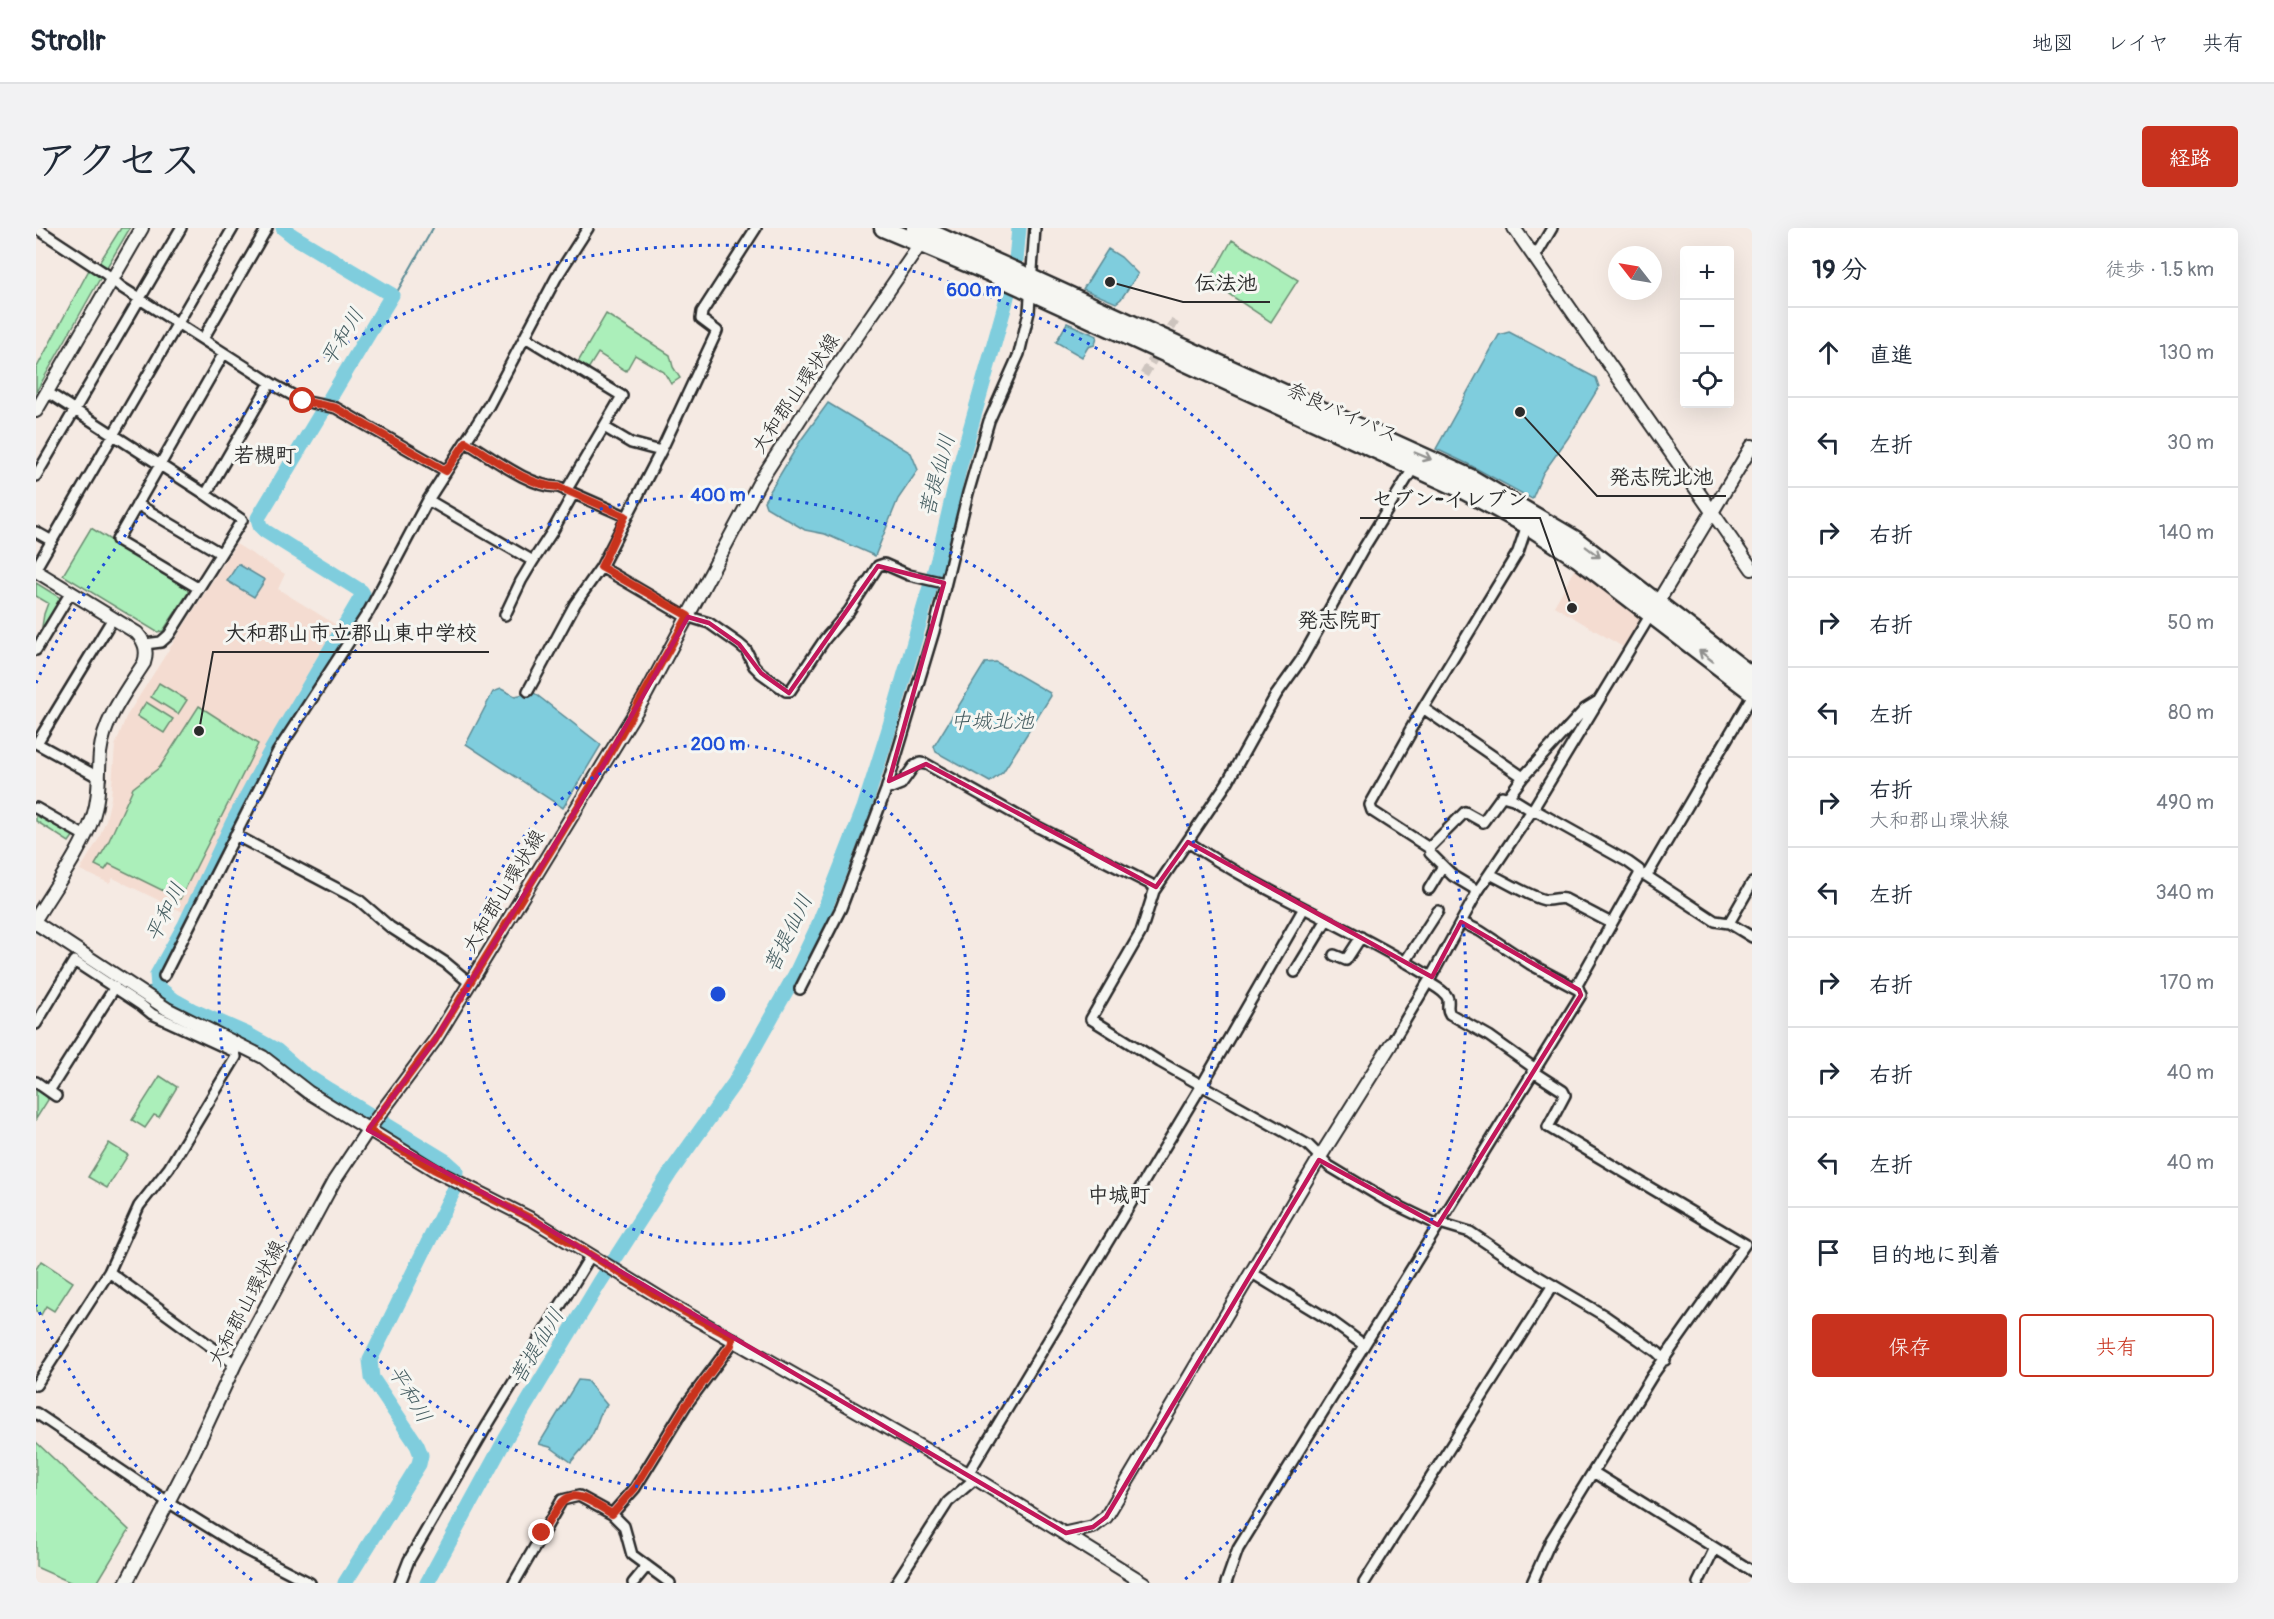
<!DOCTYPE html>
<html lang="ja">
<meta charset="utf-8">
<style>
body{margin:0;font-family:Pangolin,"Klee One",sans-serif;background:#f2f2f3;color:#1f2937}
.controls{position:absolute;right:18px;top:18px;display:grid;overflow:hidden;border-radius:6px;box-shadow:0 6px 24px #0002}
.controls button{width:54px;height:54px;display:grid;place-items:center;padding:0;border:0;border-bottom:2px solid #e0e1e3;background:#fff;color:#1f2937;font:30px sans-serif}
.compass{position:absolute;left:1572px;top:18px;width:54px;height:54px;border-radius:50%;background:#fff;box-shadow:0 6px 24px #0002;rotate:301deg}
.stop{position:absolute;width:18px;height:18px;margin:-14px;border:4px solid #c8321e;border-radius:50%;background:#fff}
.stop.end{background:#c8321e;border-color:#fff;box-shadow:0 2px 6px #0008}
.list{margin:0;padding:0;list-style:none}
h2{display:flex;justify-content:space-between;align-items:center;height:78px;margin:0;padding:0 24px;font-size:26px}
h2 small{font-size:20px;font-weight:400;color:#747a83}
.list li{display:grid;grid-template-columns:39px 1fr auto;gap:18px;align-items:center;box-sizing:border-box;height:90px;padding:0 24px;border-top:2px solid #e0e1e3}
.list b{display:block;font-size:22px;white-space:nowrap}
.list p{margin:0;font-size:20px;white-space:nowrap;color:#747a83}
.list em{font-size:20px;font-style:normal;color:#747a83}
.actions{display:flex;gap:12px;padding:18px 24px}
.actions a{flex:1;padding:14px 0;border:2px solid #c8321e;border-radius:6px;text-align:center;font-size:21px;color:#c8321e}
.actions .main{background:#c8321e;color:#fff}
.icon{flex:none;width:33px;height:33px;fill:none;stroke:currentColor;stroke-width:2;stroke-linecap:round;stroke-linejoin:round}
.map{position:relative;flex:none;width:1716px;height:1355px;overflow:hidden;border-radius:6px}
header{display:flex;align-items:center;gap:36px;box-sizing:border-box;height:84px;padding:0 30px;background:#fff;border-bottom:2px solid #e0e1e3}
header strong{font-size:28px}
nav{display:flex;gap:33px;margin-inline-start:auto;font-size:21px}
.intro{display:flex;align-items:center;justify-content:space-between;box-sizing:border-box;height:144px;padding:0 36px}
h1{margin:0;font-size:42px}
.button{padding:15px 27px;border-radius:6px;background:#c8321e;color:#fff;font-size:21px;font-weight:700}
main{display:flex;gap:36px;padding:0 36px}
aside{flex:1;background:#fff;border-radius:6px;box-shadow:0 6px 24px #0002}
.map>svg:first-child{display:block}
</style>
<header>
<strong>Strollr</strong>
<nav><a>地図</a><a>レイヤ</a><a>共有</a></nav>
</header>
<div class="intro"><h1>アクセス</h1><a class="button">経路</a></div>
<main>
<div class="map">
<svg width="1716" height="1355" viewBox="0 0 1716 1355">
<rect width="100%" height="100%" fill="#f5eae3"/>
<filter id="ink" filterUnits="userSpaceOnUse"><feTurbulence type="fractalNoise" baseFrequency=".0167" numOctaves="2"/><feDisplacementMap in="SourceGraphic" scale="12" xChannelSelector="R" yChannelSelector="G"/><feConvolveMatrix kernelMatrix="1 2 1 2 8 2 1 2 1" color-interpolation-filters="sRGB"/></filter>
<g filter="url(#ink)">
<path fill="#f4dcd1" d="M200,316L249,346L242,361L307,401L234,516L149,685L77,650L73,655L44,642L62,612L70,592L75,570L79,518L90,489Z
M1540,340L1606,390L1587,419L1518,378Z"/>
<path fill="#abefba" stroke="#6b8d72" stroke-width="1.5" d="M85,0H94L71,39L63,35Z
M1196,12L1262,52L1235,94L1173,53Z
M54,40L66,47L0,164V141Z
M570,86L634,127L637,139L644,150L635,156L628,144L599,127L590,143L562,125L549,146L539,139Z
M55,300L151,359L152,365L127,403L121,404L27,347Z
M0,355L26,371L5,405L8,386L12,375L0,368Z
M123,455L151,472L142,486L115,469Z
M110,474L137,491L128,505L101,488Z
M163,478L222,516L144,671L73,636L69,642L59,637L71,617L97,560L124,539Z
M0,584L38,607L33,614L0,593Z
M124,848L141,859L123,889L118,887L109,900L96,892Z
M0,859L10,865L12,872L0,891Z
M73,915L92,927L71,960L52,949Z
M5,1033L37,1054L18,1083L10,1078L5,1087L0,1084V1041Z
M0,1214L93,1302L61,1355H36L0,1339Z"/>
<path fill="#7fcddd" stroke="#5d8c96" stroke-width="1.5" d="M1072,21L1085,29L1102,46L1085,71L1080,75L1047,61Z
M1031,95L1061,108L1059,117L1052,119L1046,129L1020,114Z
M1473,104L1560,150L1563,159L1532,210L1507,245L1496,271L1432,236L1400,221L1463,107Z
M792,175L875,225L882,242L862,271L839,328L789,306L769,302L730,279L728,273L765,212Z
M202,336L229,352L218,369L191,353Z
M960,434L1014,465L1015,468L967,544L954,554L900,524L898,518L949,435Z
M465,461L479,468L497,464L565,517L527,580L430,516L457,464Z
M542,1152L551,1153L571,1177C563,1186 564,1187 560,1198C556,1211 544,1223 535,1234L514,1219L503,1216Z"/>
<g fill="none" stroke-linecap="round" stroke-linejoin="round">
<path stroke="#5d8c96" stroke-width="2" d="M356,67L361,64L397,0
M0,704L34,724
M107,759H122"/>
<path stroke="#7fcddd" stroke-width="15" d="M247,0L257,8L356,67L222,290L224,298L229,303L325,363L327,366L233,526L197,594L149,697L121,747L122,759L138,772L156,782L211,806L240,822L265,844L293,862L411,934L420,942L419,960L334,1132L336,1150L381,1217L385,1227L383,1236L309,1355
M391,1355L470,1210L564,1054L634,945L699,854L759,747L782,698L828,580L852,504L902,331L923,241L969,77L980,32L983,0"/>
<path stroke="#cdc4be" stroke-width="9" stroke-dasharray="9 4.5" stroke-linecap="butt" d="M1108,147L1139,93"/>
<defs>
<path id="street" d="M0,0L70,46L85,59L238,157L267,173L300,180L410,243
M720,0L666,84L665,91L681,103L625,223L565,339L647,387L673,395L703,416L710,422L718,438L725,445L750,463H754L789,411L813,383L842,338L848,336L873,347L908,355
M1499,29L1516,0
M489,109L586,168L530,263
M167,111L231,0
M11,164L166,264L206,292L133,407L125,414L109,416
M568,199L595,215L625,223
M430,214C454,228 495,260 523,259L589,288
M1378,239L1329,318L1265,432L1240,467L1191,555L1118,663L1105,704L1055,791L1124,834L1272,917L1293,938L1348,971L1402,997
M0,248L145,0
M170,266L234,155
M392,272L497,333L516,304L537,266
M101,276L184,325
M0,304L16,313
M0,340L197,0
M162,360L81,312L188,125
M469,387L485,353L497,333
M0,422L35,364
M492,463L539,376L565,339
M1387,480L1487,549
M0,515L64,550
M1,515L77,390
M850,562L865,556L878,538L884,535L890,536L1000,598L1120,659
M1472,569L1487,549L1549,481L1562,473
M0,580L49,608
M1497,581L1592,634L1603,642V647
M199,607L323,672L354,699L410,735L434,755
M1152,614C1229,666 1317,700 1395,749
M1393,620L1429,584L1447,594L1466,568L1477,571L1495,582
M1454,646C1465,651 1500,672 1511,672C1518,672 1522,669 1529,671L1575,695
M1609,647L1679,693L1693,695L1716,709
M1393,661L1407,638
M1442,663L1417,648L1394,625L1393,620L1336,583L1334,577L1374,506L1373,504L1387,480L1482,324L1491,297
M1425,694L1444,703L1494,736L1543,762
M1693,695L1716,655
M1298,727L1310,732L1325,709
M1369,734L1402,683
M1259,744L1290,693
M128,748L242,523L333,383L392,272L453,177L520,50L552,0
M1392,754C1398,758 1410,764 1412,771C1413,778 1410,780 1414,786L1453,808L1498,840
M764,761L805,680L850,562L898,403L932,265L953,193L983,126L993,84L999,0
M0,796L38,733L105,777L116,786L199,824L200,829L133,940L103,978L73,1044L0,1157
M1355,816L1395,749L1442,663L1497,581L1615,386
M0,854L20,868
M13,863L79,759
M1404,995L1434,1004L1486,1039L1569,1088L1621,1124L1629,1132
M73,1044L199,1136
M1216,1045L1295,1093L1328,1117
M0,1185L132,1274L208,1321L274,1355
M1557,1244L1716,1343
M932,1246L1166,857L1268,680
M576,1286L599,1260L650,1177L695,1117L697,1110
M364,1355L373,1332L449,1201L555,1027
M478,1355L526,1272L543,1268L576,1286L588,1298L596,1327L634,1355
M597,1355L611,1338
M860,1355L912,1274L940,1250
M1190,1355L1202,1321L1545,767L1541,757L1603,647H1609L1613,644L1716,468
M1328,1355L1517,1057
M1496,1355L1515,1312L1616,1148L1709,1016L1512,899L1529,867L1527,863L1496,843
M1662,1355L1679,1320"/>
<path id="secondary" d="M1478,0L1716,341
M0,183L106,0
M0,343L101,405C109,414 112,423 108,435C90,463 68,491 64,525C62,547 64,568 57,589C46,622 18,660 0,690
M1617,382L1716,218
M0,695L131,781L227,829L272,864L400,943L497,992L639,1079L932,1246L1108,1355
M1030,1305L1057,1299L1070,1289L1284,929L1355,816
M90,1355L157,1226L199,1136L298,953L332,902L399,812L608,470L724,253L766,188L888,11"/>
<path id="highway" d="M847,0L952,44L1423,260L1491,297L1541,330L1716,464
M879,0L900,7L1433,249L1540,312L1716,448"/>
</defs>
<use href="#street" stroke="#2b2b2b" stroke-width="14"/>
<use href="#secondary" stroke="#2b2b2b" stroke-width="16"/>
<use href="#highway" stroke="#2b2b2b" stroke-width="21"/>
<use href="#street" stroke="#f6f6f2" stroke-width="9"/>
<use href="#secondary" stroke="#f6f6f2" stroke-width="12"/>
<use href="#highway" stroke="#f6f6f2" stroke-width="16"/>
</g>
<defs><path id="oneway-shaft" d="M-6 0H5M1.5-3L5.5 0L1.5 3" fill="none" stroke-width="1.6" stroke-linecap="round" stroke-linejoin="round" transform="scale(1.5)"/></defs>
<g stroke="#90908e">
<use href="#oneway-shaft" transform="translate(1387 228) rotate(23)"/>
<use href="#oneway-shaft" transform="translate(1557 324) rotate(37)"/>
<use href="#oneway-shaft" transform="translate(1670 428) rotate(-142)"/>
</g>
</g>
<g fill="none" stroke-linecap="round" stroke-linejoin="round" filter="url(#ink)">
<path stroke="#c8321e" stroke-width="8" d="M267,173L300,180L410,243L430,214C454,228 495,260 523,259L589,288L565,339L652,388L568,536L399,812L332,902L399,942L498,992L639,1079L697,1110L695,1117L650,1177L599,1260L576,1286C531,1258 532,1262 506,1305"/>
</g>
<path fill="none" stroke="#c2185b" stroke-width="4.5" stroke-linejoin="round" d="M842,338L908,355L853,553L890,536L1120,659L1152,614L1396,749L1425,694L1543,762L1545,767L1402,997L1283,932L1070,1289L1057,1299L1030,1305L497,992L332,902L399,812L568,536L652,389L673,395L703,416L725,445L753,465Z"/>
<g fill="none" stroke="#1d4ed8" stroke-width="3" stroke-dasharray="3 6">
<circle cx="682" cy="766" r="250"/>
<circle cx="682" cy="766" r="499"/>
<path d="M216 1352A749 749 0 0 1 0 1077M0 455A749 749 0 1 1 1148 1352"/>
</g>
<g text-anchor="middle" stroke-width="6" stroke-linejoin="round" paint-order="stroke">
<g font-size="20" fill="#2b2b2b" stroke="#f6f6f2">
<text transform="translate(759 165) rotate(-56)" y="7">大和郡山環状線</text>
<text transform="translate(1307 184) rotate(24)" y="7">奈良バイパス</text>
<text transform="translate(467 663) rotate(-59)" y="7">大和郡山環状線</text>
<text transform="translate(210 1075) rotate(-62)" y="7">大和郡山環状線</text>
</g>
<g font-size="21" font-style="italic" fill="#445c60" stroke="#f6f6f2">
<text transform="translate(306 109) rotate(-59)" y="7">平和川</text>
<text transform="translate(901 247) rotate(-75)" y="7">菩提仙川</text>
<text x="956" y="500">中城北池</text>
<text transform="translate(129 684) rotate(-64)" y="7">平和川</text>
<text transform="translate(752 705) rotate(-64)" y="7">菩提仙川</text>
<text transform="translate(501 1118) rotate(-59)" y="7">菩提仙川</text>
<text transform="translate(374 1166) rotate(59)" y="7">平和川</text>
</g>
<g font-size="21" font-weight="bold" fill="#2b2b2b" stroke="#f6f6f2">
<text x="229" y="234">若槻町</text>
<text x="1303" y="399">発志院町</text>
<text x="1083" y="974">中城町</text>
</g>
</g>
<circle cx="682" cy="766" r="9" fill="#1d4ed8" stroke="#f6f6f2" stroke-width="3"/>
<g font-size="18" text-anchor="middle" font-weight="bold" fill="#1d4ed8" stroke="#f6f6f2" stroke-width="6" stroke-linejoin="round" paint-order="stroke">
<text x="938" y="68">600 m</text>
<text x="682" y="273">400 m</text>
<text x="682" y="522">200 m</text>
</g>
<path fill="none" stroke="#2b2b2b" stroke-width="2" d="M1074 54L1147 74H1234M1484 184L1561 268H1690M1536 380L1504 290H1324M163 503L177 424H453"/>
<g fill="#2b2b2b" stroke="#f6f6f2" stroke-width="2">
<circle cx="1074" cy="54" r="6"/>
<circle cx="1484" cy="184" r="6"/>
<circle cx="1536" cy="380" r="6"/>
<circle cx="163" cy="503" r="6"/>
</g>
<g font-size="21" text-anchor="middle" font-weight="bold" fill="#2b2b2b" stroke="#f6f6f2" stroke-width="6" stroke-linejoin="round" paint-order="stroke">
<text x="1190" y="62">伝法池</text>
<text x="1625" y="256">発志院北池</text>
<text x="1414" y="278">セブン-イレブン</text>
<text x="315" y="412">大和郡山市立郡山東中学校</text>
</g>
</svg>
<div class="controls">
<button>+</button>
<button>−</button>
<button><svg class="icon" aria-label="locate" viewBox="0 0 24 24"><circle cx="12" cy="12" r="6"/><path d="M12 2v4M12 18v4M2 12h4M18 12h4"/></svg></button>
</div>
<svg class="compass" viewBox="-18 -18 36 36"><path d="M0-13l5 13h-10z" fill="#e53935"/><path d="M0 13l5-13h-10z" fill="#747a83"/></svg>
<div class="stop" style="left:267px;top:173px"></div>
<div class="stop end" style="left:506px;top:1305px"></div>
</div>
<aside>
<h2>19 分<small>徒歩 · 1.5 km</small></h2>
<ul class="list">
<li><svg class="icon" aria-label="ahead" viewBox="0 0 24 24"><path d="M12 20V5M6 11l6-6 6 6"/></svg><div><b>直進</b></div><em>130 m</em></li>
<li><svg class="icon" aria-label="left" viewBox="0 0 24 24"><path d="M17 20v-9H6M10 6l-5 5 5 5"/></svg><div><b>左折</b></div><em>30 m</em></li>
<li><svg class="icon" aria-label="right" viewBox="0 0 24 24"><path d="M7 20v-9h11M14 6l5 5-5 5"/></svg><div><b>右折</b></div><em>140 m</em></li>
<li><svg class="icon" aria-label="right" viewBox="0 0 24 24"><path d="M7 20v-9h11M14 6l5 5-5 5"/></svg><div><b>右折</b></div><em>50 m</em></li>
<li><svg class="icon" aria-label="left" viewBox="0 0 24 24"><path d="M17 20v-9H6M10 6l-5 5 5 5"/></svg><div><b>左折</b></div><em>80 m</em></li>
<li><svg class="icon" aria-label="right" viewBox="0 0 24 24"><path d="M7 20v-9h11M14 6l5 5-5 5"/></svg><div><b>右折</b><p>大和郡山環状線</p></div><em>490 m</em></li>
<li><svg class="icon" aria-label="left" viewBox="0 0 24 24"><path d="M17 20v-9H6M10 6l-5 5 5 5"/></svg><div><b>左折</b></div><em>340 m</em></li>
<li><svg class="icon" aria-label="right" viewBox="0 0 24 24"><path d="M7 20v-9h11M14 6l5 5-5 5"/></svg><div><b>右折</b></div><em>170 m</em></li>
<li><svg class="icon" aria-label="right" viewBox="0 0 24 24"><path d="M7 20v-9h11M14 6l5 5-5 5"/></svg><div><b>右折</b></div><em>40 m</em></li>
<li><svg class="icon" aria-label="left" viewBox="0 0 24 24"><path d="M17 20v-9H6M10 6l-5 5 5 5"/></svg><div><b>左折</b></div><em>40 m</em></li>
<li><svg class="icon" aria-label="arrive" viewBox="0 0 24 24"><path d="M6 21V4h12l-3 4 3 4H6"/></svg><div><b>目的地に到着</b></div></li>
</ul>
<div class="actions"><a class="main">保存</a><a>共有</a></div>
</aside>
</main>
